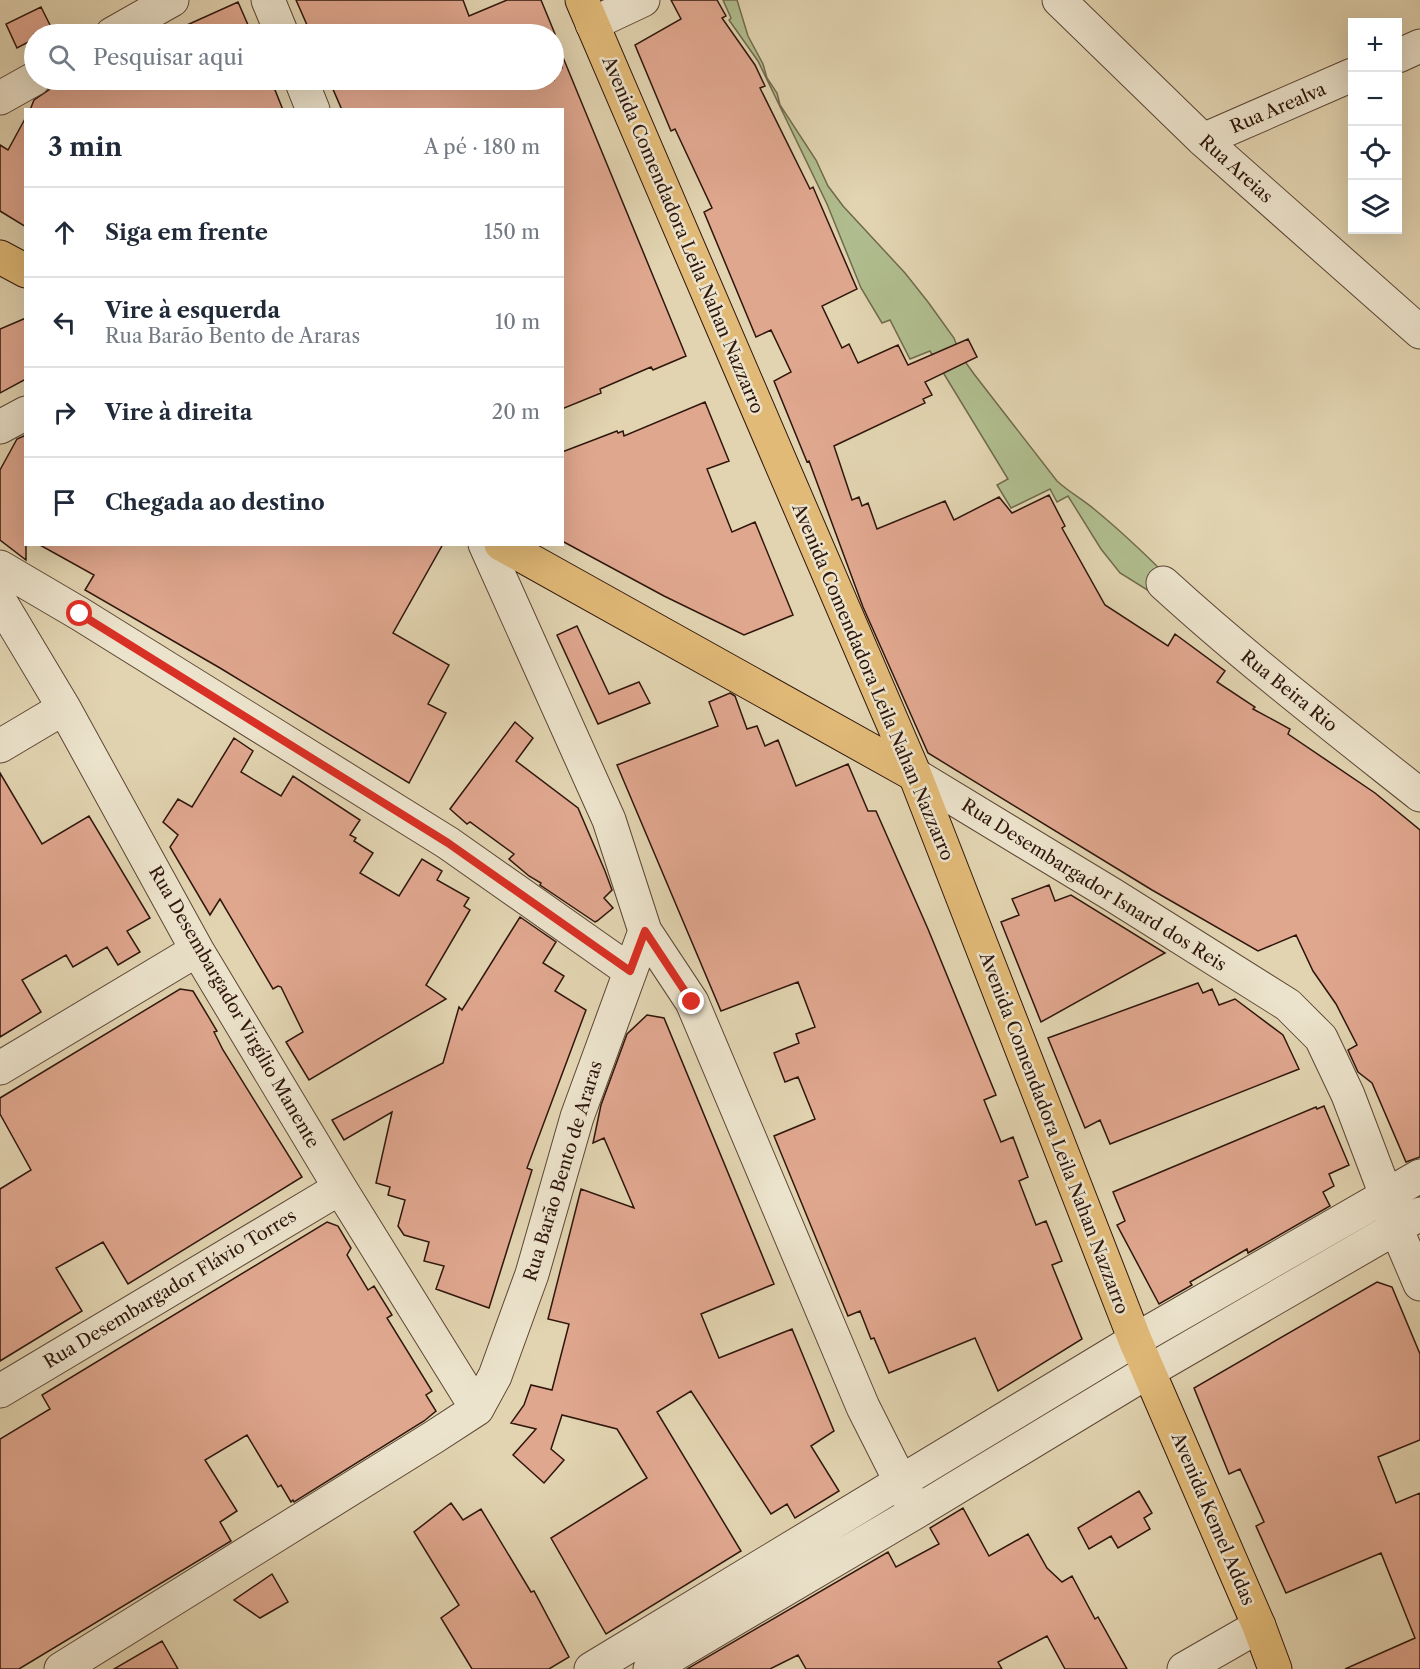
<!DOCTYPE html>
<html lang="pt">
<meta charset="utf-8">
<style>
body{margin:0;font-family:"Libre Caslon Text",serif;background:#f2f2f3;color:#1f2937}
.controls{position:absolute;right:18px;top:18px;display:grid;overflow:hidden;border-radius:0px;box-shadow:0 6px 24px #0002}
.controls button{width:54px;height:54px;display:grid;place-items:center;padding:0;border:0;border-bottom:2px solid #e0e1e3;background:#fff;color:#1f2937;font:30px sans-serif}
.stop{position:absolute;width:18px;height:18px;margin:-14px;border:4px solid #d93025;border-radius:50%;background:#fff}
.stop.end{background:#d93025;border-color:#fff;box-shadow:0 2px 6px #0008}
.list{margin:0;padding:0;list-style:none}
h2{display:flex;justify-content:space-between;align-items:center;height:78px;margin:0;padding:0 24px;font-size:26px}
h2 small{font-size:20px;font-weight:400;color:#747a83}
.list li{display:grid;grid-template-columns:39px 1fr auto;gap:18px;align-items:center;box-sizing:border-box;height:90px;padding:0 24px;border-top:2px solid #e0e1e3}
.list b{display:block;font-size:22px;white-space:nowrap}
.list p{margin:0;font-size:20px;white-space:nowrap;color:#747a83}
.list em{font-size:20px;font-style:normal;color:#747a83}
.icon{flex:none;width:33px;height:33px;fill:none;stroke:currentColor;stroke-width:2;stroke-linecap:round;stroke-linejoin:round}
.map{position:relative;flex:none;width:1420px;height:1669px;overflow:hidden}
.search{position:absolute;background:#fff;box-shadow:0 6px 24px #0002;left:24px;top:24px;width:540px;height:66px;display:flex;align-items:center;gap:15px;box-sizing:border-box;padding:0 21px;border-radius:33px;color:#747a83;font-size:22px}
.panel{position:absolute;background:#fff;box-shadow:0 6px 24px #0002;left:24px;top:108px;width:540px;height:438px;border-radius:0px}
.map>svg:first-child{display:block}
</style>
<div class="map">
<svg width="1420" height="1669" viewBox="0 0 1420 1669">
<rect width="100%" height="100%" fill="#e2d4b1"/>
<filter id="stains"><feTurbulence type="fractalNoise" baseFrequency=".00333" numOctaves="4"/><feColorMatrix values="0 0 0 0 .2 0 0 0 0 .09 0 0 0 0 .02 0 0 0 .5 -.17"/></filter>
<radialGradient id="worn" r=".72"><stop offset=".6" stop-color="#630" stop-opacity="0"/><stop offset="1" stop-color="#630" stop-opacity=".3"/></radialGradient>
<path fill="#b0bd8e" stroke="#706a4d" stroke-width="1.5" d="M723,0H737L748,36L763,64L767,78L777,93L780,105L816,160L828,186L843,206L905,273L928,302L954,338L961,356L974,374L1057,481C1069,492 1082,499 1094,509C1121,531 1145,554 1169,578L1157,596L1120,573L1101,549L1068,496L1057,502L1050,489L1011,508L997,485L1008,479L930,351L910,359L890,320L882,323L861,288L827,204L758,61L729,20L731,18Z"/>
<path fill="#e0a78f" stroke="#2f160c" stroke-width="1.5" d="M296,0H463L469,16L507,0H541L555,34H311Z
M671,0H717L726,16L722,18L755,65L765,86L760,88L810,189L813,187L857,289L822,306L842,348L849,344L858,363L898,345L908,365L968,339L977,357L925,382L932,395L923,399L925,403L834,446L852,500L859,497L862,506L868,503L877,529L945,501L954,520L999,497L1012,513L1049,495L1065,526L1062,528L1105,605L1168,646L1175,634L1225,671L1217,682L1255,707L1253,709L1290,729L1288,734L1375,793L1420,830V1157L1406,1162L1372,1083L1358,1072L1348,1050L1357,1045L1336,1004L1313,971L1296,935L1258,951L1152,890L928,753L863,607L809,461L807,462L774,381L791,372L771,330L756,337L704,212L712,208L675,129L671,131L635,45L681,19Z
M238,2L252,34H167Z
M41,7L53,31L45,34H34V39L17,48L6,24Z
M562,55L686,356L653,370L651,367L600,389L601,393L562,409V110H342L329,80H469L473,89L496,80H554V72L562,68Z
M53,80H271L283,110H30L34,100L50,89Z
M26,117V227L0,211V145L8,150Z
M26,318V379L0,393V329Z
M705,402L729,461L707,469L732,532L755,522L793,615L744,635L664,596L562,541V452L617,431L618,433L623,431L624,436Z
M26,435V560L0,540V470L17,439Z
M38,544H443L393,633L449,665L428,704L446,713L409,783L220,668L85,590L94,575Z
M577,626L609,694L639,682L650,703L598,724L557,635Z
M730,693L735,696L747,729L757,726L765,746L778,740L796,786L848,764L868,811H876L928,929L996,1095L984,1100L1001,1142L1013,1137L1028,1177L1019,1181L1036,1225L1046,1221L1062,1261L1052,1265L1082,1339L998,1391L975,1338L889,1373L874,1338L871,1339L860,1311L848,1316L774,1136L815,1119L798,1077L785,1082L774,1053L799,1043L796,1034L815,1027L798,982L721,1011L617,765L718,726L709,702Z
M515,722L533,738L516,761L578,808L605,871L612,890L604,898L613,908L597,921L595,922L540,885L541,883L529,876L509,859L514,854L470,822L467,824L450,809Z
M234,738L253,751L241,772L281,796L293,776L360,820L350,835L356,838L354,841L373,853L360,873L399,896L422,859L442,871L437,880L469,898L464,906L470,910L426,985L446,999L309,1080L286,1042L303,1032L281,987L278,986L273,989L220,899L210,915L170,847L178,835L163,822L178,799L192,807Z
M0,773L42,844L89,816L150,918L127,931L140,952L118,965L107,947L73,967L66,955L22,980L41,1012L0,1037Z
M1049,885L1055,901L1071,895L1165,953L1041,1022L1001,922L1019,915L1012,899Z
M520,917L556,942L543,963L564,976L555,991L586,1010L527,1168L532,1170L489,1308L436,1289L444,1266L424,1261L429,1242L404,1235L398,1226L405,1200L388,1195L390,1187L376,1183L392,1112L344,1140L332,1120L443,1063L459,1007L462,1010Z
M1198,983L1203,993L1212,989L1219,1005L1235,999L1283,1035L1299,1069L1110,1144L1100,1120L1085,1128L1048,1038Z
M180,989L193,991L217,1031L214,1032L223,1050L302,1177L128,1284L103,1242L56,1268L82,1311L0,1361V1189L31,1170L0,1114V1098Z
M647,1015L664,1018L774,1284L701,1314L719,1358L792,1329L834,1431L811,1446L839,1491L795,1518L787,1504L771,1514L691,1391L657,1412L741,1551L606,1634L551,1538L647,1478L617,1429L562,1415L551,1449L564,1460L544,1483L513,1455L536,1429L511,1423L524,1405L531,1385L552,1390L569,1324L548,1319L581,1189L634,1208L604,1138L593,1143L601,1105L627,1034Z
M1324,1106L1349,1165L1329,1174L1334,1186L1323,1192L1330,1206L1248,1253L1247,1249L1190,1282L1192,1285L1159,1304L1117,1225L1125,1221L1113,1192L1316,1107L1317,1109Z
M327,1222L338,1226L351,1248L347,1255L368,1290L374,1286L392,1315L387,1318L432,1391L426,1395L436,1411L424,1421L294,1502L293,1500L291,1502L281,1485L278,1487L247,1435L205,1460L237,1511L220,1522L231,1541L19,1669H0V1439L50,1409L42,1395Z
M1377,1282L1392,1287L1420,1354V1440L1378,1457L1396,1503L1420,1493V1669H1345L1415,1638L1381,1553L1286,1593L1256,1526L1264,1522L1240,1469L1229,1474L1194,1388Z
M1139,1491L1152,1513L1144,1518L1150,1529L1118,1548L1111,1536L1089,1549L1078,1528Z
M451,1503L463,1520L481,1509L531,1592L534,1591L569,1657L549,1669H472L441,1618L459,1605L414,1532Z
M963,1508L989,1556L1028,1534L1047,1568L1062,1582L1072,1576L1095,1619L1098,1617L1127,1669H1065L1047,1636L998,1662L1002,1669H806L798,1655L770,1669H687L888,1552L896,1567L939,1544L930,1528Z
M272,1574L288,1602L260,1618L234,1600Z
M162,1641L178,1669H114Z"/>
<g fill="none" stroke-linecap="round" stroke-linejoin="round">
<defs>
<path id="minor" d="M268,0L282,34
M1059,0L1203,140L1420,332
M592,24L643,0
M112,34L172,0
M1398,56L1420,46
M301,80L313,110
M0,98L34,79
M1203,140L1352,75
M0,427L26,413
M485,544L609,820L645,931L692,1002L863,1407L916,1512
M0,567L80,614L448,843L630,971
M1163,583C1245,658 1333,726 1420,795
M0,601L64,708L197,950L340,1188L477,1409
M0,746L64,708
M915,775L1113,895L1288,1005L1321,1038L1348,1095L1386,1195L1396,1228L1420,1284
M0,1068L197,950
M0,1391L340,1188
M61,1669L434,1437L477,1409L495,1376L532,1274L577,1117L645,931
M591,1669L1135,1340L1420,1176
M650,1669L916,1512L1149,1371L1420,1214
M1184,1669L1259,1626"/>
<path id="major" d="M582,0L915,775L1135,1340L1259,1626L1275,1669
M0,257L26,271
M501,544L915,775"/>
</defs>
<use href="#minor" stroke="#5c4635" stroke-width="35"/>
<use href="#major" stroke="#2f160c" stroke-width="35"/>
<use href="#minor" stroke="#ece3cc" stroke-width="33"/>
<use href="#major" stroke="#e1ba78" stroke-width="33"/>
</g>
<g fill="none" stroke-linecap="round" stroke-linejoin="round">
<path stroke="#d93025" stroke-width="8" d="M80,614L448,843L630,971L645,931L692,1002"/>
</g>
<g text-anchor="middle" stroke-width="5" stroke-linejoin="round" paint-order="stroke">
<g font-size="18" fill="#2f160c" stroke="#ece3cc">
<text transform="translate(1278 108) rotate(-23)" y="6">Rua Arealva</text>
<text transform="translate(1236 169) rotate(42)" y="6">Rua Areias</text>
<text transform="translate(683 235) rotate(67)" y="6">Avenida Comendadora Leila Nahan Nazzarro</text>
<text transform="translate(873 682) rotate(67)" y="6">Avenida Comendadora Leila Nahan Nazzarro</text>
<text transform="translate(1289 691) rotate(39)" y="6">Rua Beira Rio</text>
<text transform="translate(1094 885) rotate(32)" y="6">Rua Desembargador Isnard dos Reis</text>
<text transform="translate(234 1007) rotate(60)" y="6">Rua Desembargador Virgílio Manente</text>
<text transform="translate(1054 1133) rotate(69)" y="6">Avenida Comendadora Leila Nahan Nazzarro</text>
<text transform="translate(563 1171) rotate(-73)" y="6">Rua Barão Bento de Araras</text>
<text transform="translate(170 1289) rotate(-31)" y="6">Rua Desembargador Flávio Torres</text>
<text transform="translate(1213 1519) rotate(67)" y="6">Avenida Kemel Addas</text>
</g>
</g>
<rect width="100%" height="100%" filter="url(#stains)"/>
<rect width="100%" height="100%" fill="url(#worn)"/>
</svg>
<div class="controls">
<button>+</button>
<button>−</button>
<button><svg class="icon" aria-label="locate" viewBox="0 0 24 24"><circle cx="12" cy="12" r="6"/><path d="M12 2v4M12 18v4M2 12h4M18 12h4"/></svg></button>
<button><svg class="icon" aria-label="layers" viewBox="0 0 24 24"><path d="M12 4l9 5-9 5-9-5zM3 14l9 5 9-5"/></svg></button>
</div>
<div class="stop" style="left:80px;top:614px"></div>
<div class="stop end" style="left:692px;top:1002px"></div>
<div class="search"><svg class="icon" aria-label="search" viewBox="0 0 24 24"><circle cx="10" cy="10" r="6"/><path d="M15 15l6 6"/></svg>Pesquisar aqui</div>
<section class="panel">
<h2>3 min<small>A pé · 180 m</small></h2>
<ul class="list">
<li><svg class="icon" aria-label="ahead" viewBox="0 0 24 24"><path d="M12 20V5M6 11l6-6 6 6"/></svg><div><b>Siga em frente</b></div><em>150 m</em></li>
<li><svg class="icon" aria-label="left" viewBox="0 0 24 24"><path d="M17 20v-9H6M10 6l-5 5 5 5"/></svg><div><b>Vire à esquerda</b><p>Rua Barão Bento de Araras</p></div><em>10 m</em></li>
<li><svg class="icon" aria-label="right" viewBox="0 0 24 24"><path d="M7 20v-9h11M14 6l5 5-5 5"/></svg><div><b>Vire à direita</b></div><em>20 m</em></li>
<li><svg class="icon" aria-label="arrive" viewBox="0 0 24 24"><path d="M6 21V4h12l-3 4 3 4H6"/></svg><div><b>Chegada ao destino</b></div></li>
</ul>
</section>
</div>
